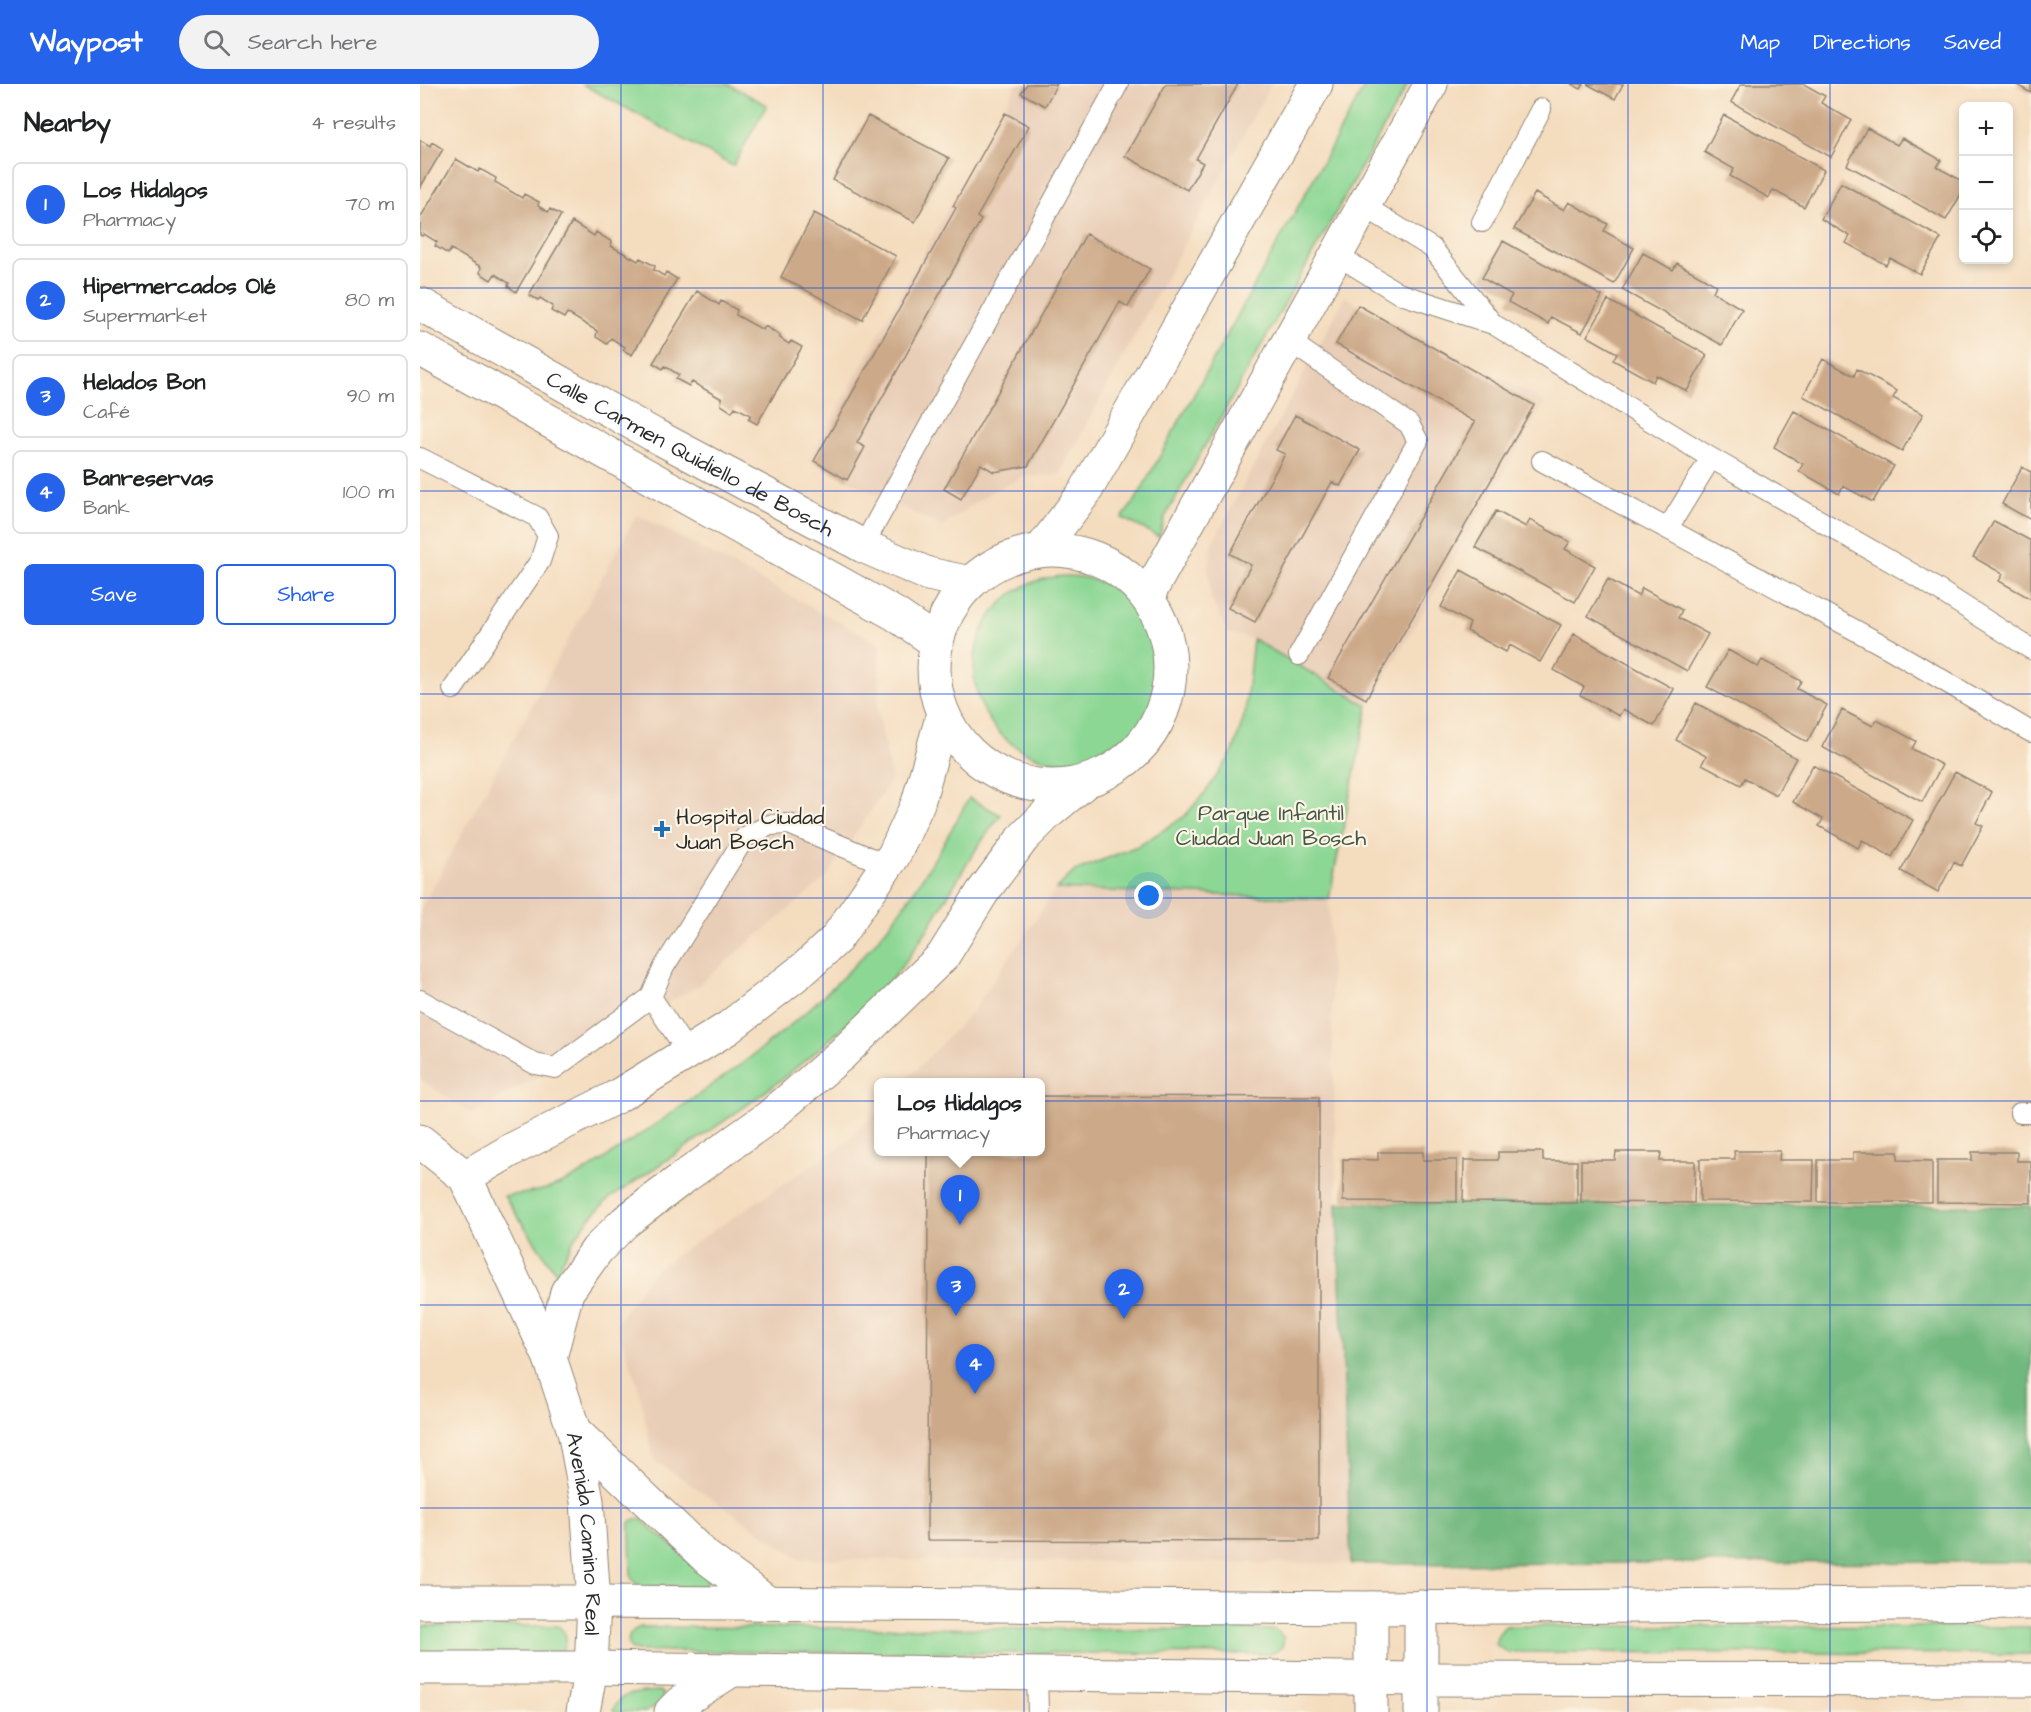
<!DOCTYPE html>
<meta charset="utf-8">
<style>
body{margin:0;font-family:"Architects Daughter",sans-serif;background:#f2f2f2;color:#202124}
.controls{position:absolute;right:18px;top:18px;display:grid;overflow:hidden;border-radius:9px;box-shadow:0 3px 9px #0003}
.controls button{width:54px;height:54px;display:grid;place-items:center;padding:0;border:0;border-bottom:2px solid #e0e0e0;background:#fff;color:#202124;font:30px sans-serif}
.you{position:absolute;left:729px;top:812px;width:21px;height:21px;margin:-15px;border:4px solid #fff;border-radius:50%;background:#1a73e8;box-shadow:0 0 0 9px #1a73e833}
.badge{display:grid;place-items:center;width:39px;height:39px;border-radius:50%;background:#2563eb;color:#fff;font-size:20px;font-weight:700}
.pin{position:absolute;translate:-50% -50px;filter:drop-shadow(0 2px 3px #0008)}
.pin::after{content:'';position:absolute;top:32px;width:21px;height:18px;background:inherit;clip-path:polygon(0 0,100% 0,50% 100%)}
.popup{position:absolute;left:454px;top:994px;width:171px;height:78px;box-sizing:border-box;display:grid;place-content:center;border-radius:9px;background:#fff;filter:drop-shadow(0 2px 4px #0005);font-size:20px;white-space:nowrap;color:#757577}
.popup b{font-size:22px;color:#202124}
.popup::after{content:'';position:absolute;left:50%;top:100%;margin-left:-12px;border:12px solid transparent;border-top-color:#fff}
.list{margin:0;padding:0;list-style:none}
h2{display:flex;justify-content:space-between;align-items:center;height:78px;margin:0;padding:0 24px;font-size:26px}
h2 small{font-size:20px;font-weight:400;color:#757577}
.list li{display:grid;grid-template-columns:39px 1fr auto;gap:18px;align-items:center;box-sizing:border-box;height:84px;margin:0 12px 12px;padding:0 12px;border:2px solid #e0e0e0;border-radius:9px}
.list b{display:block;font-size:22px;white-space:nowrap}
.list p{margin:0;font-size:20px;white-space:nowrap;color:#757577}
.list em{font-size:20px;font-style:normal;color:#757577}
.actions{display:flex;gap:12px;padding:18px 24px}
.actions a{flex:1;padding:14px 0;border:2px solid #2563eb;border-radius:9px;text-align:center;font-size:21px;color:#2563eb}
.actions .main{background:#2563eb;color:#fff}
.icon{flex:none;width:33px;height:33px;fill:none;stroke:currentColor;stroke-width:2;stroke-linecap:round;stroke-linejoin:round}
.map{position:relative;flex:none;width:1611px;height:1628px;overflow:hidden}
header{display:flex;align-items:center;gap:36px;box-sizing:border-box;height:84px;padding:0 30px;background:#2563eb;color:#fff}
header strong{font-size:28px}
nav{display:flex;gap:33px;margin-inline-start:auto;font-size:21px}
.search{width:420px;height:54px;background:#f2f2f2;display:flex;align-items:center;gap:15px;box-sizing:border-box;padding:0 21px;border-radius:33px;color:#757577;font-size:22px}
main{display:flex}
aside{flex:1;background:#fff}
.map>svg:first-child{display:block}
</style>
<header>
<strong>Waypost</strong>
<div class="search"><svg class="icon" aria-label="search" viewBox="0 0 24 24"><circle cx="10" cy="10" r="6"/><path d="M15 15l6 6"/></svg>Search here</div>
<nav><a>Map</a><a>Directions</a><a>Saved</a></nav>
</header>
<main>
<aside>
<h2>Nearby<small>4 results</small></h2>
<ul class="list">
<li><span class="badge">1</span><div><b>Los Hidalgos</b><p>Pharmacy</p></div><em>70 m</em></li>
<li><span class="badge">2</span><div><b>Hipermercados Olé</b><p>Supermarket</p></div><em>80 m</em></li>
<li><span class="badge">3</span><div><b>Helados Bon</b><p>Café</p></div><em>90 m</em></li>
<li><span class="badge">4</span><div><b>Banreservas</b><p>Bank</p></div><em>100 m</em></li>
</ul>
<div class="actions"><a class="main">Save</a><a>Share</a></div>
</aside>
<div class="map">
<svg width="1611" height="1628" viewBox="0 0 1611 1628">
<rect width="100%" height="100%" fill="#fcf5e5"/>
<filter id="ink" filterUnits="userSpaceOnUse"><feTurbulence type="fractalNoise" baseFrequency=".0167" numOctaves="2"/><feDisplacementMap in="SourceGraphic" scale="12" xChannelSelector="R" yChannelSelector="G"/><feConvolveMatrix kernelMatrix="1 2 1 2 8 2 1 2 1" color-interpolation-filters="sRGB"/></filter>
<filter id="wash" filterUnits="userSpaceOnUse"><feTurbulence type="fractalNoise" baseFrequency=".008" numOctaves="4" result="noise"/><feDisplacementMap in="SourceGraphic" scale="24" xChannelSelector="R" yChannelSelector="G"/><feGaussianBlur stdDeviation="1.35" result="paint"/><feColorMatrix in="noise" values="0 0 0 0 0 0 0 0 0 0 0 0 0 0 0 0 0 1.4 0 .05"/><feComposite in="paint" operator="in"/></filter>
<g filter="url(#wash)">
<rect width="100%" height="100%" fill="#f4dcbe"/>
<path fill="#e9ceb7" d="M597,0H851L639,391L605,392L569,409L522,443L389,377Z
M925,213L1125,318L948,622L834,555L808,549L791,515L788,484L793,458Z
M217,430L460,560L458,627L472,695L406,794L276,903L51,1030L0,995V826Z
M636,805L909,815L917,1119L931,1480L381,1475L234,1376L217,1299L196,1240L234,1186L428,1057L459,1025V1068H621V998H484L553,927Z"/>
<path fill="#8cd794" stroke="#5c8160" stroke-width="1.5" d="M162,0H308L347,21L313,82Z
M946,0H988L745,433L739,453L702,434L715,417Z
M554 585a93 93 0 1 1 186 0a93 93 0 1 1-186 0Z
M833,555L948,622L909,815L636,805L655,787L720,761L764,733L787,706L813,668L825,629Z
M549,714L581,731C541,780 516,841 475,891C467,901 456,910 447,920C371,998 278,1054 189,1115L170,1134L154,1155L136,1189L84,1112C123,1108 138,1104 171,1084C266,1019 365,958 443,872C486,826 519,769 549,714Z
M220,1435L287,1490L288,1498L282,1503L222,1502L215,1499L211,1493L210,1439L213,1436Z
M0,1542H138C147,1549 148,1555 143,1566L133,1570L0,1569Z
M1085,1542L1611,1543V1570L1087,1568L1075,1560L1078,1551Z
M221,1543L856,1546L864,1554L862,1563L852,1570L217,1567L211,1565C205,1555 210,1546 221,1543Z
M239,1607L243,1610L242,1617L226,1628H193C197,1606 221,1609 239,1607Z"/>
<path fill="#71b87e" stroke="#4e7254" stroke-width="1.5" d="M917,1119L1611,1122V1478L931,1480Z"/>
<g id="blocks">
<path fill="#cca988" d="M607,0H637L625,22L601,9Z
M746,0H818L776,75L783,79L767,106L705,72Z
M1151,0H1164L1161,5Z
M1167,0H1203L1195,15Z
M1321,0H1384L1405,12L1401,19L1431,36L1411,73L1311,18Z
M1595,0H1611V9Z
M585,29L609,42L557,133L561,136L437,359L445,363L427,396L394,377L536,124L533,122Z
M1304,31L1404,86L1384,123L1353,106L1349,114L1310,92L1314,85L1284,68Z
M448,32L529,74L495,138L413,96Z
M1447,44L1477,61L1482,54L1521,76L1517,83L1544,98V105L1526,136L1427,81Z
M0,56L10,62L12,58L23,65L0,104Z
M36,75L58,88L60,85L76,94L75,98L102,114L104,110L119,118L118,122L128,128L130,125L141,131L96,208L88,202L89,199L75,190L71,196L60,189L61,183L31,165L28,170L15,162L17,158L4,150L2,152L0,151V134Z
M1421,99L1521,154L1500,190L1470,174L1466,181L1426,159L1430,152L1401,135Z
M1115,109L1144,126L1149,118L1188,140L1184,147L1214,164L1194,200L1094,145Z
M394,129L476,172L442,236L361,193Z
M152,138L174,152L176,148L192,158L191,162L218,177L220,174L235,182L234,186L244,192L246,188L257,195L212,271L203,266L205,263L191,254L187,260L176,253L177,247L147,229L144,234L131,227L133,222L120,214L118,216L109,211Z
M666,150L730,185L708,223L700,218L608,382L574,388L561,380L541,415L524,405Z
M1083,157L1182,212L1162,249L1131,233L1128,240L1088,218L1092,211L1062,194Z
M1223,169L1253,186L1257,179L1296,201L1293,208L1322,225L1302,261L1202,206Z
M277,207L299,221L301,217L317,226L316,231L343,246L345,242L360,251V254L369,260L371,257L382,263L337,340L328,335L331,331L315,323L312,328L301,321L302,315L272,298L269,302L256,295L259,291L245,282L243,285L233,279Z
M1188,216L1287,271L1267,307L1236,291L1233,298L1193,276L1197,269L1167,252Z
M938,221L1114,321L946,615L908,594L1055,338L916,260Z
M1403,275L1434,292L1437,285L1477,307L1473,314L1503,330L1482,367L1383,312Z
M1374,327L1474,382L1453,418L1423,402L1419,410L1379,387L1383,380L1354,363Z
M875,331L940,366L920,402L912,398L835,538L808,524L831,481L810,470L865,370L856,366Z
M1602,383L1611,388V436L1582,420Z
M1076,427L1106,443L1110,436L1150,458L1145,465L1175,482L1155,518L1055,463Z
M1574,437L1611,457V515L1579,497L1583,490L1553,473Z
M1041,486L1141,541L1120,578L1090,561L1086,568L1047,547L1050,539L1021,523Z
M1188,495L1218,512L1222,504L1262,526L1258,534L1288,550L1267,587L1168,532Z
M1154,550L1254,605L1234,642L1203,625L1199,632L1160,611L1164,603L1134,586Z
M1308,566L1338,583L1342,576L1381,597L1377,605L1407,621L1387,658L1287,603Z
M1276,619L1376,674L1356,711L1325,694L1321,701L1282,680L1286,672L1256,656Z
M1422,626L1453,642L1457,636L1496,657L1492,665L1522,681L1502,718L1402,663Z
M1393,681L1493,736L1472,773L1442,756L1438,764L1399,742L1403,735L1373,718Z
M1535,688L1572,708L1556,739L1563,742L1541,782L1534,778L1518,808L1481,787Z
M621,1012L899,1013V1457L507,1456L508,1068H621Z
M1314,1067H1360L1359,1076H1394L1393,1118L1280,1117V1075H1315Z
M958,1068H1003V1076H1037V1118L923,1117V1075L958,1076Z
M1078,1068H1123V1077H1157V1119L1043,1118L1044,1076H1078Z
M1196,1068H1241L1240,1077H1275L1274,1119L1161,1118V1076H1195Z
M1433,1068H1478V1076L1512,1077V1118H1398V1076H1433Z
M1552,1068H1597V1077H1611V1119L1517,1118V1076H1552Z"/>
</g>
</g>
<g filter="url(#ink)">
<use href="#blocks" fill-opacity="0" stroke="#908474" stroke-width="1.5"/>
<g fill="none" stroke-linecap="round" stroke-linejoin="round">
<defs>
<path id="lane" d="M944,122L1012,164L1073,240
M1062,138L1121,25
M917,171L978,209L1073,240L1291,374L1498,493L1611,565
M869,257L989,340L998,357L879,571
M0,374L117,433L128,452L120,477L33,605
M1122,377L1470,565L1611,648
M1248,444L1291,374
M443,462L698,0
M231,913L268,969
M0,916L115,980L135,984L231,913L244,883L325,753L350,741L369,740L467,781
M1600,1029H1611
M617,1591L618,1628"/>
<g id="street">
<path id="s1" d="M0,220L234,351L443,462L508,490L550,499"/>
<path d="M0,265L475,530L516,558"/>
<circle cx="632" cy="584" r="118"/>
<path d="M620,467L665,408L896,0"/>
<path d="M727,513L1011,0"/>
<path id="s2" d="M0,1057L45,1093L130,1274L154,1347L167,1417L174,1518L171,1584L163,1628"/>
<path d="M45,1093L93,1065L196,1013L308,944L386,883L416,855L474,771L498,719L523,630"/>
<path d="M130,1274L147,1208L177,1166L205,1138L260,1096L349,1033L422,970L523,872L562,809L603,754L629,728L665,698"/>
<path d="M154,1347L286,1473L348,1519"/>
<path d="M0,1518H174L951,1524L1611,1519"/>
<path d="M951,1524V1628"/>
<path d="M0,1584H171L1001,1595L1611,1596"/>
<path d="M251,1628L260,1619L312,1586"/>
<path d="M1001,1628V1523"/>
</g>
</defs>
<use href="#lane" stroke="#908474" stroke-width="22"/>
<use href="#street" stroke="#908474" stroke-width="35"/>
<use href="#lane" stroke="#fff" stroke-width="20"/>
<use href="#street" stroke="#fff" stroke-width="33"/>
</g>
</g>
<path fill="none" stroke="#1d4ed8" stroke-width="1.5" stroke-opacity="0.55" d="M201,0V1628M403,0V1628M604,0V1628M806,0V1628M1007,0V1628M1208,0V1628M1410,0V1628M0,204H1611M0,407H1611M0,610H1611M0,814H1611M0,1017H1611M0,1221H1611M0,1424H1611"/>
<path fill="#1f6fb2" stroke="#fcf5e5" stroke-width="2" d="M239 736h6v6h6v6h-6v6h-6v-6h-6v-6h6z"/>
<g text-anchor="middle" stroke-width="4.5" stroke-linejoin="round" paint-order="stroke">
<g font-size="22" fill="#2b2b2b" stroke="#fcf5e5">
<text dy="8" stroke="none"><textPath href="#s1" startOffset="309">Calle Carmen Quidiello de Bosch</textPath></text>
<text dy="8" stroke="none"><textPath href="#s2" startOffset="438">Avenida Camino Real</textPath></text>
</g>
<g font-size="22" fill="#435645" stroke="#fcf5e5">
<text x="851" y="736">Parque Infantil<tspan x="851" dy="25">Ciudad Juan Bosch</tspan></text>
</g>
<g font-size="22" fill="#2b2b2b" stroke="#fcf5e5" text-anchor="start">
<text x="256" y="740">Hospital Ciudad<tspan x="256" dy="25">Juan Bosch</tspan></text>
</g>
</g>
</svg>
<div class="controls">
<button>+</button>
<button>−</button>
<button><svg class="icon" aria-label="locate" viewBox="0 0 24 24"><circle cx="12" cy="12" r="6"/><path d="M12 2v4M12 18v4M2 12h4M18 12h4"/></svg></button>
</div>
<div class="you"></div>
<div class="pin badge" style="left:540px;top:1141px">1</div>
<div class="popup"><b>Los Hidalgos</b>Pharmacy</div>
<div class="pin badge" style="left:704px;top:1235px">2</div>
<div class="pin badge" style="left:536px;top:1232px">3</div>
<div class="pin badge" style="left:555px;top:1310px">4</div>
</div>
</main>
